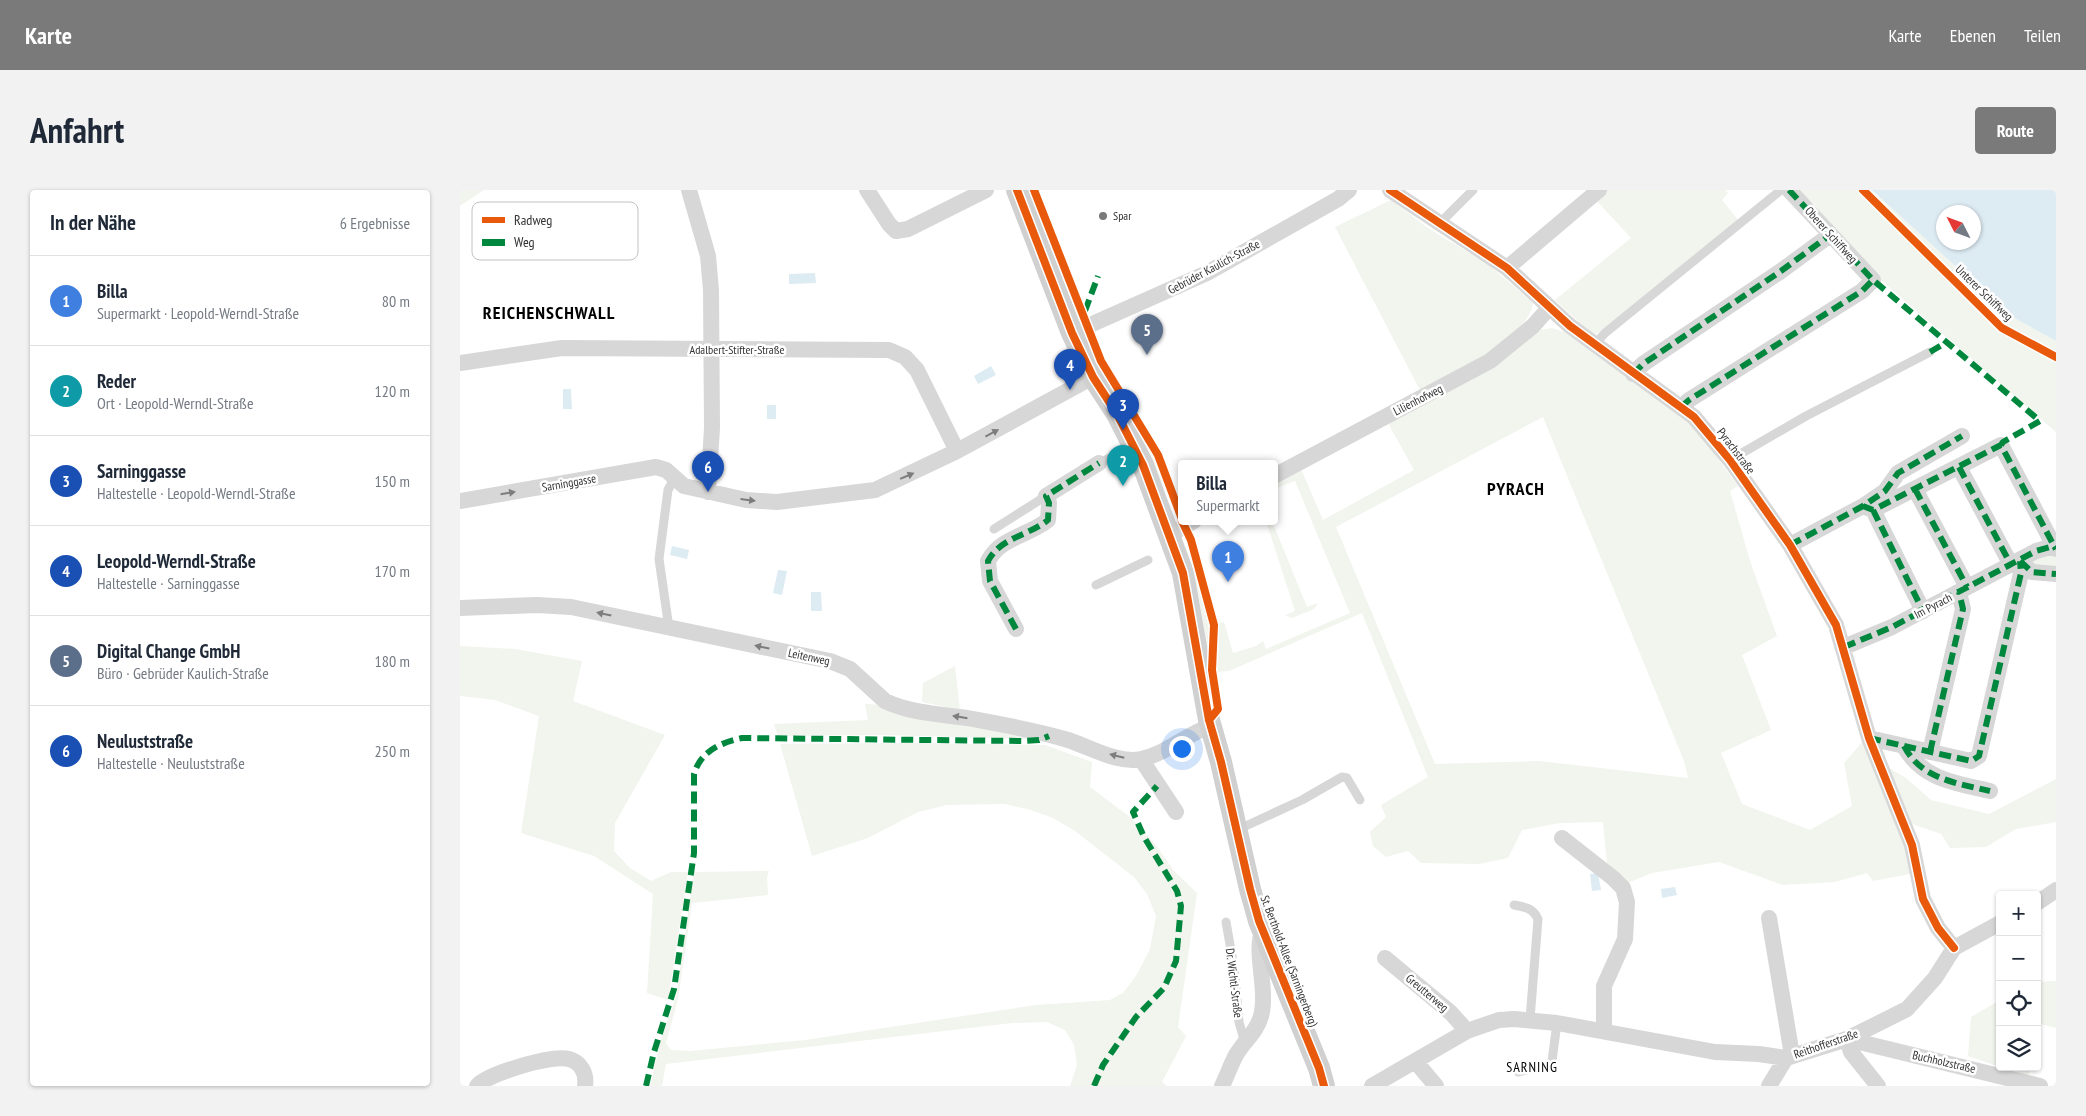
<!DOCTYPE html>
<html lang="de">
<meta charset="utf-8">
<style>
body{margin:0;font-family:"PT Sans Narrow",sans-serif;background:#f2f2f3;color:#1f2937}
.controls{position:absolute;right:15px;bottom:15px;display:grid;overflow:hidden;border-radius:5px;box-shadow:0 1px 4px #0004}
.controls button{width:45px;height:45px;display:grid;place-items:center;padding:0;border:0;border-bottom:1px solid #e0e1e3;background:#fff;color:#1f2937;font:25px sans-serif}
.compass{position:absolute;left:1476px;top:15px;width:45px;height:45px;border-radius:50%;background:#fff;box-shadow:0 1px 4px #0004;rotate:312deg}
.you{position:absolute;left:721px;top:558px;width:18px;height:18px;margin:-12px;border:4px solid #fff;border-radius:50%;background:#1a73e8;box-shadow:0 0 0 8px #1a73e833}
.badge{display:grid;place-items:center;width:32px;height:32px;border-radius:50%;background:#7a7a7a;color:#fff;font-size:16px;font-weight:700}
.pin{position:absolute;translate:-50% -41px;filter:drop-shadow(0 1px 2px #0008)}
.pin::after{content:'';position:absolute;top:26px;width:18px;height:15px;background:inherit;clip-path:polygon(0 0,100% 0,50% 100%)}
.popup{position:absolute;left:718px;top:270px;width:100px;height:65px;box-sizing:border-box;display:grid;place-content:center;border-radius:5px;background:#fff;filter:drop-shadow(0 1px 4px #0005);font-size:16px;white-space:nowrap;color:#747a83}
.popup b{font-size:19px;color:#1f2937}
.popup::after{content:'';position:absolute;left:50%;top:100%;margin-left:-10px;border:10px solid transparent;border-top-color:#fff}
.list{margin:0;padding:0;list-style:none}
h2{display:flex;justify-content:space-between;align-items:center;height:65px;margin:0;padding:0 20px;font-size:21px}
h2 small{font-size:16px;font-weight:400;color:#747a83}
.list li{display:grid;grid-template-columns:32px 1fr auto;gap:15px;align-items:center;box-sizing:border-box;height:90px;padding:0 20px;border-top:1px solid #e0e1e3}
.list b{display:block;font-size:19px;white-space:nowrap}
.list p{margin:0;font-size:16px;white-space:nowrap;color:#747a83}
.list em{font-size:16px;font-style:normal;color:#747a83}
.icon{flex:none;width:28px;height:28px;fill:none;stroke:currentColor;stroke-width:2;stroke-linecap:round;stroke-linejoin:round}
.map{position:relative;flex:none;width:1596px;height:896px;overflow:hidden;border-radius:5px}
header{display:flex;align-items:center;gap:30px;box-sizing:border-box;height:70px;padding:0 25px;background:#7a7a7a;color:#fff}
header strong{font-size:24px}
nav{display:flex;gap:28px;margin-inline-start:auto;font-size:18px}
.intro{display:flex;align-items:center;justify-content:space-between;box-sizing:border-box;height:120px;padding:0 30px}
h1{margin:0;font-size:35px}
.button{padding:12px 22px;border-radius:5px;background:#7a7a7a;color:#fff;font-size:18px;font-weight:700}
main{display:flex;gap:30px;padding:0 30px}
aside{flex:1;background:#fff;border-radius:5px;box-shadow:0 1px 4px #0004}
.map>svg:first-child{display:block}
</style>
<header>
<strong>Karte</strong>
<nav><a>Karte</a><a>Ebenen</a><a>Teilen</a></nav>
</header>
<div class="intro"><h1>Anfahrt</h1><a class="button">Route</a></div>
<main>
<aside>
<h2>In der Nähe<small>6 Ergebnisse</small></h2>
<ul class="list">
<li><span class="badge" style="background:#3f7fe0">1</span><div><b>Billa</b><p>Supermarkt · Leopold-Werndl-Straße</p></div><em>80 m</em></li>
<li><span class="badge" style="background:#0f9aa8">2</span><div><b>Reder</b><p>Ort · Leopold-Werndl-Straße</p></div><em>120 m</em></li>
<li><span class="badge" style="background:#1a4fb4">3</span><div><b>Sarninggasse</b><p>Haltestelle · Leopold-Werndl-Straße</p></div><em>150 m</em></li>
<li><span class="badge" style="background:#1a4fb4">4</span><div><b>Leopold-Werndl-Straße</b><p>Haltestelle · Sarninggasse</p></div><em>170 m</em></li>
<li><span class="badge" style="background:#5c6f8a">5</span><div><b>Digital Change GmbH</b><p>Büro · Gebrüder Kaulich-Straße</p></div><em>180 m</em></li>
<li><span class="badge" style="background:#1a4fb4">6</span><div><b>Neuluststraße</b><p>Haltestelle · Neuluststraße</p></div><em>250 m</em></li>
</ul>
</aside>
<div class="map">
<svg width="1596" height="896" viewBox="0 0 1596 896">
<rect width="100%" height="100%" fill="#fff"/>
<path fill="#f1f5ed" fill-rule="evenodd" d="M0,0H24L0,16Z
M1146,0H1265L1268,3L1262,10L1278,30L1134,146L1095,110L1171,48L1135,9Z
M1339,0H1412L1549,125L1596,151V242L1415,85L1373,42L1355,15Z
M931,10L968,38L1029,75L1073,113C1068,149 991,186 961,202L875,37Z
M1092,138L1104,142L1234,236L1278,296L1270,301L1291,374L1317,446L1282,465L1311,540L1261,563L1282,614L1350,640L1392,616L1384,573L1404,550L1455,683L1413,691L1407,683L1375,692L1323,695L1259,672L1192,683L1165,694L1160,685L1147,673L1143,632L1100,633L1062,640L1048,668L1019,674L961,673L948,661L926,667L913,656L910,642L926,627L921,615L968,587L902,423L769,481L756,482L754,470L759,433L764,432L773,463L796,456L803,451L806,459L890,423L835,291L814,299V292L841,279L863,330L954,280L928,233L1080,140ZM1083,227L1224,571L1228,588L1079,571L975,574L876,337Z
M686,250L709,300L711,312L683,252Z
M806,331H812L847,417L858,413L854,419L832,428L825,425L835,421Z
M725,351L751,431L749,464L734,382Z
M1591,363L1596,367V380L1572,374L1573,369Z
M0,456L55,459L122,471L113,511L205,545L155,633L154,661L170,678L191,691L211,682H228L208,810L187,803L193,704L134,666L61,643L79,526L35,510L0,506Z
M495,476L500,520L462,512L463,493Z
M405,514L425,515L571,546L565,549L423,545L318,546L314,534L408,530Z
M460,553L585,555L632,572L630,597L670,627L696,655L714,681L737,703L718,837L726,846L702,892L707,896H610L617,875L614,855L605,840L587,832L552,833L206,874L202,896H190L201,849L216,807L234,682L309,681L307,687L308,705L232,713L218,809L206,853L211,860L230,861L345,850L576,815L650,810L663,803L676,786L690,759L696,726L687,704L674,687L615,641L593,628L571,620L545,614L487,615L458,622L408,648L352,666L320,554Z
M1429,578L1446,588L1471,610L1529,624L1596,589V632L1556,639L1526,657L1490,658L1481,644L1452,634Z
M1596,791V838L1577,833V792Z
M1540,810V877L1508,866L1511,827Z
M1541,877H1571L1568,886Z"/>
<path fill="#ddebf3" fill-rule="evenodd" d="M1412,0H1596V151L1549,125ZM1484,22H1514V52H1484Z
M355,83L356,93L329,94V84Z
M531,176L536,185L518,194L514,186Z
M103,199H111L112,219H103Z
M307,215H316V229H307Z
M212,356L229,360L227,369L210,365Z
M318,380L327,381L322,405L313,403Z
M351,402H361L362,421H351Z
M1138,683L1141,700L1132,701L1130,684Z
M1215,697L1217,705L1202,708L1201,699Z"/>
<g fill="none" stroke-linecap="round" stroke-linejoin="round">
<path stroke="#d7d7d7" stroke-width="9" d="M980,33L1013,0
M1134,155L1145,143L1321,0
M1270,270L1346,226L1470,162
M639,273L673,257
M534,339L586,306
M636,395L688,370
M209,438L199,369L208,300L215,287
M777,640L842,610L882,587L887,588L900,610
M1054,715C1065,717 1073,718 1078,729L1070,829
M766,732L774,777L779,832L785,853
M1058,882L1085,876L1092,871L1097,833"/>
<path stroke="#d7d7d7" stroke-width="16" d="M229,0L248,66L251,100L252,238L248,302
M407,0L429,34L436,41L448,39L526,0
M930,0L1047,78L1110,136L1234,227L1270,270L1330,355L1376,435L1409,548L1452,655L1463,709L1478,738L1494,758
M1047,78L1139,0
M612,143L747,83L878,9L889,0
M0,173L102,158L429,160L445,167L457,180L497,261
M1173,184L1183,174L1321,81L1370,45
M1221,217L1229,210L1402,101L1413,90L1329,0
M1499,277L1551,375
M814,286L1030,171L1073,136L1089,118
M1455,299L1507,397
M0,311L196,277L206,280L224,296L286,310L317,312L415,300L497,261L633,187
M1403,316L1413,320L1541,255L1594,356
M1413,320L1463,421
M709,345L734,331
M1330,355L1403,316L1425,301L1438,283L1502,246
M1560,371L1572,382L1596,384
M0,418L77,415L111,417L370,471L390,479L425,511C450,523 479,524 507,528C540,534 575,540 608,550C630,557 658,574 681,569C706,564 726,544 751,536
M556,439L530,391L528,371C541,347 568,346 588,330L589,313L586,306L639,273
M1384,457L1432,437L1576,361L1594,356L1596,359
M1409,548L1511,571L1519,566L1561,383L1560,371
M1444,556C1461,589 1496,593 1530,601
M1470,562L1503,419L1499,402
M681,569L716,622
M1102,648L1153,688L1163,698L1167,712L1165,749L1144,796V841
M1577,713L1596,700
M1309,728L1332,865
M925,768L991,823L1007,841
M955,871L976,896
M17,896C27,884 93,864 109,869C121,872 127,884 125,896
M762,896C767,886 771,874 776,865C784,851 797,842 801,826C808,800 794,762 802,743
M912,896L1007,841L1039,830L1054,829L1097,833L1255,862L1299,864L1326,868L1387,849L1447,819L1475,788L1494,758L1540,733
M1309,896L1326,868
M1418,896L1391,862L1387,849L1580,896"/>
<path stroke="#d0d0d0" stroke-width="22" d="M557,0L612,143L633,187L657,224L683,275L723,383L749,530L761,572L790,699L799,731L859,878L864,896"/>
<path stroke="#00873e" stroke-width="6" stroke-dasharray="12 6" stroke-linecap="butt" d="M1329,0L1413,90L1580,231L1543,252L1541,255
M625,121L638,86
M1470,162L1487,152
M1173,184L1183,174L1321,81L1370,45
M1221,217L1229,210L1402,101L1413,90
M1499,277L1551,375
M1455,299L1507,397
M1403,316L1413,320L1541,255L1594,356
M1413,320L1463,421
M1330,355L1403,316L1425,301L1438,283L1502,246
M1560,371L1572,382L1596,384
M556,439L530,391L528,371C541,347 568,346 588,330L589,313L586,306L639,273
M1384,457L1432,437L1576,361L1594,356L1596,359
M1409,548L1511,571L1519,566L1561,383L1560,371
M1444,556C1461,589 1496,593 1530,601
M1470,562L1503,419L1499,402
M186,896L194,862L214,799L234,663V584C241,561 260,553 282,548L564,551L579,550L589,546
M634,896L643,875L676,827L704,798L716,771L721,716L717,701L684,647L673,622L697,596"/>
<defs>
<path id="cycleway" d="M557,0L612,143L633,187L657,224L683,275L723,383L749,530L761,572L790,699L799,731L859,878L864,896
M574,0L641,171L698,265L722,329
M930,0L1047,78L1110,136L1234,227L1270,270L1330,355L1376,435L1409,548L1452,655L1463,709L1478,738L1494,758
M1403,0L1542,138L1596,167
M722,331L731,350L754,435L752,480L758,519L749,530"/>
</defs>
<use href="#cycleway" stroke="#fff" stroke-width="11"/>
<use href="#cycleway" stroke="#e8590c" stroke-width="8"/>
</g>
<defs><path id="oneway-solid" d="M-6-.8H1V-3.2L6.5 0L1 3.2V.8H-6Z" transform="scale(1.25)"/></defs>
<g fill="#7d7d7d">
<use href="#oneway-solid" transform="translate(532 243) rotate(-28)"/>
<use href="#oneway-solid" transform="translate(447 286) rotate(-23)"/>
<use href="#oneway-solid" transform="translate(48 303) rotate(-9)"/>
<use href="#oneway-solid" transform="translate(288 310) rotate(7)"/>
<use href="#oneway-solid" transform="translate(144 424) rotate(-168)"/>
<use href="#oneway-solid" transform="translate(302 457) rotate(-168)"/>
<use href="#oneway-solid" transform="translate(500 527) rotate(-171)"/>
<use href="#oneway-solid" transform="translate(657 566) rotate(-166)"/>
</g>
<circle fill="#7a7a7a" stroke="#fff" stroke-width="2" cx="643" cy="26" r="5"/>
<g text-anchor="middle" stroke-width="5" stroke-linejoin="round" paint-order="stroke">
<g font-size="12" fill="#333" stroke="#fff" text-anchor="start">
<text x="653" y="30">Spar</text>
</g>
<g font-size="12" fill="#333" stroke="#fff">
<text transform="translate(1371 45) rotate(48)" y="4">Oberer Schiffweg</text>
<text transform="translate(754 77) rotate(-28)" y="4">Gebrüder Kaulich-Straße</text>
<text transform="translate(1524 103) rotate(44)" y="4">Unterer Schiffweg</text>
<text x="277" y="164">Adalbert-Stifter-Straße</text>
<text transform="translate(958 210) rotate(-27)" y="4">Lilienhofweg</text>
<text transform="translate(1276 261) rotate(53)" y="4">Pyrachstraße</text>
<text transform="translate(109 293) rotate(-10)" y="4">Sarninggasse</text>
<text transform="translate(1473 416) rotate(-28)" y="4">Im Pyrach</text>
<text transform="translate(349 467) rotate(12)" y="4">Leitenweg</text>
<text transform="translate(829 771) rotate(69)" y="4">St. Berthold-Allee (Sarningerberg)</text>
<text transform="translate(774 793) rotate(83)" y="4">Dr. Wichtl-Straße</text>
<text transform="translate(967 803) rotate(40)" y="4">Greutterweg</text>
<text transform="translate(1366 854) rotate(-19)" y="4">Reithofferstraße</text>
<text transform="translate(1484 872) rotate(13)" y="4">Buchholzstraße</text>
</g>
<g font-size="14" letter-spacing="1" fill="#000" stroke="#fff">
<text x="1072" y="882">SARNING</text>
</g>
<g font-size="18" font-weight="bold" letter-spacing="1" fill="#000" stroke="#fff">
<text x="89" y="129">REICHENSCHWALL</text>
<text x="1056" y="305">PYRACH</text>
</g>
</g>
<rect x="12" y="12" width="166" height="58" rx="8" fill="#fff" stroke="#c2c2c2" stroke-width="1"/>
<rect x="22" y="27" width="23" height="6" fill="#e8590c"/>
<rect x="22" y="49" width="23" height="7" fill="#00873e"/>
<g font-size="14" fill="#333">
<text x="54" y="35">Radweg</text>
<text x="54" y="57">Weg</text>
</g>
</svg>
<div class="controls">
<button>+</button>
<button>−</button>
<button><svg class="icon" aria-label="locate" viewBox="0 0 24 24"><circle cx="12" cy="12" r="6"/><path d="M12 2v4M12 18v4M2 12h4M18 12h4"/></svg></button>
<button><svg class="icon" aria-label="layers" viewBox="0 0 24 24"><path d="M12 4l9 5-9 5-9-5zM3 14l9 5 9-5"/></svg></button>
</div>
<svg class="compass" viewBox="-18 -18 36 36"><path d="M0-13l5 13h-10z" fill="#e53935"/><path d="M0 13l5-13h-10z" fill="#747a83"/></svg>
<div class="you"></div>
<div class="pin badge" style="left:768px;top:392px;background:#3f7fe0">1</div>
<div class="popup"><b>Billa</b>Supermarkt</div>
<div class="pin badge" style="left:663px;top:296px;background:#0f9aa8">2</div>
<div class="pin badge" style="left:663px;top:240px;background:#1a4fb4">3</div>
<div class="pin badge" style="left:610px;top:200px;background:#1a4fb4">4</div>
<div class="pin badge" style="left:687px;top:165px;background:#5c6f8a">5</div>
<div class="pin badge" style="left:248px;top:302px;background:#1a4fb4">6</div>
</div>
</main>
